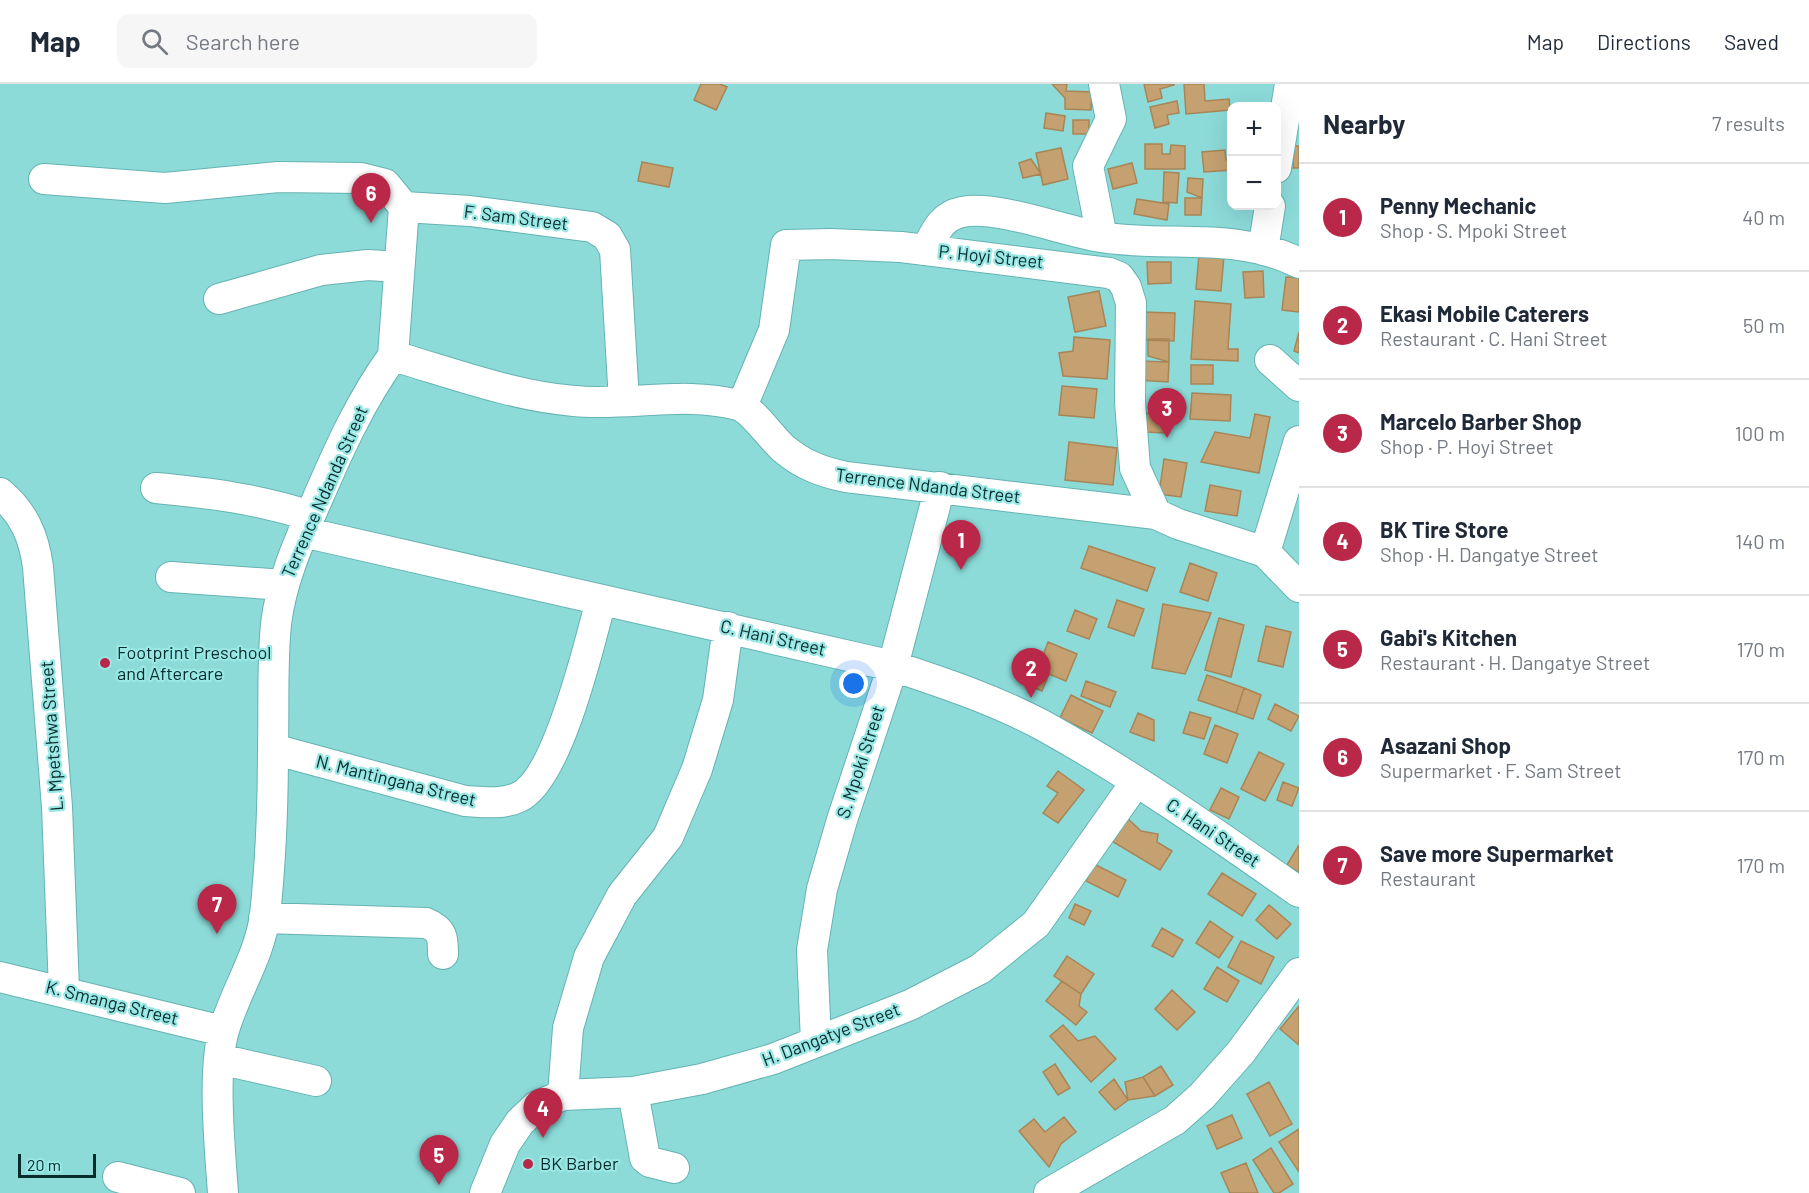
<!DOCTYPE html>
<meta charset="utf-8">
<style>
body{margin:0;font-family:Barlow,sans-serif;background:#f6f6f7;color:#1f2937}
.controls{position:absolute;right:18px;top:18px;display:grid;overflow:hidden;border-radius:12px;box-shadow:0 6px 24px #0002}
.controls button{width:54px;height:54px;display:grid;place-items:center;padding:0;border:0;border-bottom:2px solid #e0e1e3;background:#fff;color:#1f2937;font:30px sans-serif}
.scale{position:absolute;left:18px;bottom:15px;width:78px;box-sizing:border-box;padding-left:6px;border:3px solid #082b2b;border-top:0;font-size:16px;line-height:21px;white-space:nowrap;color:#082b2b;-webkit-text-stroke:4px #99e8e6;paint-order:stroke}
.you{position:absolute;left:854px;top:600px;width:21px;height:21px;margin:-15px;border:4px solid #fff;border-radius:50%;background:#1a73e8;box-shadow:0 0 0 9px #1a73e833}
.badge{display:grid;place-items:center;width:39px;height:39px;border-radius:50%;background:#b92848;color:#fff;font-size:20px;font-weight:700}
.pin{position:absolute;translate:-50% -50px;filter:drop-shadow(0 2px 3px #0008)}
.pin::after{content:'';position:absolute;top:32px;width:21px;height:18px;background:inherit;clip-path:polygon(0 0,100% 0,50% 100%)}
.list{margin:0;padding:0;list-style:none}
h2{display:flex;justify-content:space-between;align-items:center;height:78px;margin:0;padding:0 24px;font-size:26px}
h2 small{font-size:20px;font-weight:400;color:#747a83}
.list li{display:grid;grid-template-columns:39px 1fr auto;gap:18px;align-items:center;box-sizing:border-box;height:108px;padding:0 24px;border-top:2px solid #e0e1e3}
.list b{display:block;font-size:22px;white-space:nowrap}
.list p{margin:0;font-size:20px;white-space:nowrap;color:#747a83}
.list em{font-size:20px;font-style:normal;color:#747a83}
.icon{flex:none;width:33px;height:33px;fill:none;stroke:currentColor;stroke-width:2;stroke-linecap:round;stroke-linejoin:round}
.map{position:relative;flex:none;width:1299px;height:1109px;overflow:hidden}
header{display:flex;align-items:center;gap:36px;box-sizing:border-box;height:84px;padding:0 30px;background:#fff;border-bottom:2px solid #e0e1e3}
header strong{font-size:28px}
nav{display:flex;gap:33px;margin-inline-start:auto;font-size:21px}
.search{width:420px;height:54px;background:#f6f6f7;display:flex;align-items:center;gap:15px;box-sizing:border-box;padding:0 21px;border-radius:12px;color:#747a83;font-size:22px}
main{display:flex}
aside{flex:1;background:#fff}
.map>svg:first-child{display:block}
</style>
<header>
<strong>Map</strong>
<div class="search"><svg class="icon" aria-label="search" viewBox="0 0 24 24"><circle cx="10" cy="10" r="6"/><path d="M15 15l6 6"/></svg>Search here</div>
<nav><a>Map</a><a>Directions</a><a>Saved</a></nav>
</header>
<main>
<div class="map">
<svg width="1299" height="1109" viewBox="0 0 1299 1109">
<rect width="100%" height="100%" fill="#8cdbd9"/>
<path fill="#c5a171" stroke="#a88556" stroke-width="1.5" d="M701,0H720L727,3L716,26L694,16Z
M1052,0H1067L1066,7L1092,8L1091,26L1065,25V14Z
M1144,0H1174V1L1160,5L1162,14L1148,18Z
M1184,0H1204L1205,17L1229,15L1230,26L1186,30Z
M1177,17L1179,29L1167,31L1169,40L1155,44L1150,23Z
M1046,29L1065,32L1063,47L1044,44Z
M1073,36H1089V50H1073Z
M1145,60H1162V70H1170L1171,61L1185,62V85H1145Z
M1293,62H1299V84H1293Z
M1061,64L1068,95L1043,101L1036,69Z
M1225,66L1226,76L1232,75V86L1204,88L1202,68Z
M1031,75L1041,90L1023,94L1019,79Z
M642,78L673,84L669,103L638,97Z
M1132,79L1137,99L1113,105L1108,85Z
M1164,88L1179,89L1177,119L1163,118Z
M1188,94L1203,95L1202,114L1187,108Z
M1185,114H1202L1201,131H1185Z
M1137,115L1169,120L1167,136L1134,130Z
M1199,170L1224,171L1221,207L1196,205Z
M1147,178H1171V199L1148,200Z
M1263,187L1264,213L1245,214L1243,188Z
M1286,193L1299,194V228L1282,226Z
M1099,207L1106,242L1075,248L1068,213Z
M1195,217L1231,220L1228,265H1238V277L1191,275Z
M1142,228L1175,229L1174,257L1141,256Z
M1299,248V269L1294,267Z
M1074,253L1110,256L1107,295L1063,292L1059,269L1073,267Z
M1148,255H1169V278L1148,272Z
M1138,277L1169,278L1168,298L1137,296Z
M1191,281H1213V300H1191Z
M1062,302L1097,305L1094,334L1059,331Z
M1192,309L1231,311L1230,337L1190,335Z
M1146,329L1167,330L1166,349L1145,348Z
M1255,330L1270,333L1259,389L1201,378L1215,348L1250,354Z
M1069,358L1117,364L1113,401L1065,396Z
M1164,375L1187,379L1181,413L1159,410Z
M1210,401L1241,407L1237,432L1205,427Z
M1089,462L1155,484L1147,507L1081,484Z
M1190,479L1217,489L1208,517L1180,508Z
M1117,516L1144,525L1134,552L1108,543Z
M1163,520L1211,529L1185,590L1152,584Z
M1075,526L1097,535L1089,555L1067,547Z
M1219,534L1244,541L1231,593L1205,586Z
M1266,542L1291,548L1283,583L1258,577Z
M1048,558L1077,570L1066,597L1049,590L1042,607L1020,597L1028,577H1041Z
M1207,591L1244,604L1236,629L1198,616Z
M1086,597L1116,608L1110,623L1081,612Z
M1244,604L1261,611L1253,635L1236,629Z
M1071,611L1103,627L1092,649L1060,634Z
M1275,620L1299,632L1291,647L1268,635Z
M1190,628L1211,634L1204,655L1183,649Z
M1138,629L1154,636V657L1130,648Z
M1215,641L1238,650L1227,679L1204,670Z
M1259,668L1284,680L1265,717L1241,705Z
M1058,687L1084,706L1058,739L1043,729L1058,709L1047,702Z
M1283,698L1299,704L1292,722L1277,716Z
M1221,704L1239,713L1229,735L1210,726Z
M1124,731L1141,747L1158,750L1157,758L1172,767L1160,786L1110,756Z
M1299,761V788L1287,781Z
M1094,780L1126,796L1118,813L1086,797Z
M1222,789L1256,810L1242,832L1208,810Z
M1075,820L1091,827L1084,841L1069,834Z
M1269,821L1291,840L1277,855L1256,836Z
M1210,837L1233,853L1219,874L1196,859Z
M1162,844L1183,856L1173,873L1152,862Z
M1241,857L1274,873L1261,900L1228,883Z
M1067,872L1094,890L1081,910L1054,892Z
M1217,883L1239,897L1227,918L1204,905Z
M1062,897L1081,910L1079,922L1087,928L1076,941L1046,917Z
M1172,906L1195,928L1177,946L1155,925Z
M1299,922V961L1280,945Z
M1063,941L1078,957L1095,952L1116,975L1091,998L1050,952Z
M1055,980L1070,1004L1058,1011L1043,988Z
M1161,982L1173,1001L1155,1012L1143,993Z
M1143,993L1155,1012L1128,1016L1125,998Z
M1114,995L1128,1016L1115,1026L1099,1008Z
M1269,998L1292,1040L1270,1052L1247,1010Z
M1232,1031L1242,1054L1217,1065L1207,1042Z
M1064,1033L1076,1048L1061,1060L1049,1083L1019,1047L1034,1035L1045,1048Z
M1299,1045V1088L1279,1058Z
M1271,1064L1293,1100L1279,1109H1274L1253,1076Z
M1246,1079L1258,1109H1230L1221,1089Z"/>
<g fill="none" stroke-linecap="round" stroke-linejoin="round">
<defs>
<path id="minor" d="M1276,84L1290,0
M44,95L165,104L278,93L361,94L385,100L404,123
M1102,153L1088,82L1111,35L1104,0
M926,166C935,149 941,132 962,128C998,121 1063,147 1101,153C1168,164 1236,147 1299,179
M1263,166L1270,122
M219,215L321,186L368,181L399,183
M393,272L404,123L470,127L592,143L607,152L615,166L624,317
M1270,276L1299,302
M742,322L774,246L786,161L831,160L901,163L1109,189L1119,193L1126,203L1131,219L1130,318L1135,384L1156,430
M156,404C210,409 258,415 310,432
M0,409C24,429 34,453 38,483L57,723L64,906
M303,448L893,582C944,599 995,616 1042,641C1131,690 1216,750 1299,808
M1265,468L1299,357
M171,493L284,501
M273,665L465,717C483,718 503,721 519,713C558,695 590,558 601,516
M264,834L426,839C443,846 443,854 443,870
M0,893L223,947
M816,958L812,866L822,805L842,736L893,582L940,403
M219,975L316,997
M633,1008L645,1074L650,1078L674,1084
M563,1011L568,944L589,873L622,811L668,753L697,685L718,616L728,543
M118,1093L180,1109
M223,1109C220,1066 212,986 224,946C235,908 260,871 265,831C271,775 273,719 273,663C274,622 272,581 276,540C281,497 300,455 317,416C339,365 361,316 393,272C452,289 513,312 574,317C628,322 686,307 738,321C752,325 772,355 784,365C803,381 822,388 846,393L1156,430L1178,440L1265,468L1299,503
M485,1109L505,1060L520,1038L537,1022L563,1011L633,1008L702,995L773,975L910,921L980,885L1036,840L1136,698
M1049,1109L1175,1036L1202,1012L1241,968L1299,889"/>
</defs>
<use href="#minor" stroke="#65b3b2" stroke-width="32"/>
<use href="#minor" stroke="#fff" stroke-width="30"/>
</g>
<g fill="#b92848" stroke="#99e8e6" stroke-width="2">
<circle cx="105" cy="579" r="6"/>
<circle cx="528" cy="1080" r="6"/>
</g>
<g text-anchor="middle" stroke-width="4.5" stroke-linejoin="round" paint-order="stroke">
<g font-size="18" fill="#082b2b" stroke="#99e8e6">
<text transform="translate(516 134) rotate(7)" y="6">F. Sam Street</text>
<text transform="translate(991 173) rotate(6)" y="6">P. Hoyi Street</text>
<text transform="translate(928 402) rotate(7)" y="6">Terrence Ndanda Street</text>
<text transform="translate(325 408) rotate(-66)" y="6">Terrence Ndanda Street</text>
<text transform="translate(773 554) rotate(13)" y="6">C. Hani Street</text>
<text transform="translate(52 652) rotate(-94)" y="6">L. Mpetshwa Street</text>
<text transform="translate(861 678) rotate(-72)" y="6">S. Mpoki Street</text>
<text transform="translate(396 697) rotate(14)" y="6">N. Mantingana Street</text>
<text transform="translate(1213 749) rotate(34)" y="6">C. Hani Street</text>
<text transform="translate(112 919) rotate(14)" y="6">K. Smanga Street</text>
<text transform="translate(831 951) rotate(-21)" y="6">H. Dangatye Street</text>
</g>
<g font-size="18" fill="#082b2b" stroke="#99e8e6" text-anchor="start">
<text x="117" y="575">Footprint Preschool<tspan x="117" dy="21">and Aftercare</tspan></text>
<text x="540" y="1086">BK Barber</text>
</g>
</g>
</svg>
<div class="controls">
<button>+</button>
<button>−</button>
</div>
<div class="scale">20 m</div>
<div class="you"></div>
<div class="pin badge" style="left:961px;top:486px">1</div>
<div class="pin badge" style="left:1031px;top:614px">2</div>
<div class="pin badge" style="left:1167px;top:354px">3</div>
<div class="pin badge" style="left:543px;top:1054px">4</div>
<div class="pin badge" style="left:439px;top:1101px">5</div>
<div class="pin badge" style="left:371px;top:139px">6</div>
<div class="pin badge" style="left:217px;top:850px">7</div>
</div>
<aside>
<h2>Nearby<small>7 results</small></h2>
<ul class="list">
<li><span class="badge">1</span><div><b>Penny Mechanic</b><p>Shop · S. Mpoki Street</p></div><em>40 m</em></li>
<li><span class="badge">2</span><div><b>Ekasi Mobile Caterers</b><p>Restaurant · C. Hani Street</p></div><em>50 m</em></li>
<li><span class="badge">3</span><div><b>Marcelo Barber Shop</b><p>Shop · P. Hoyi Street</p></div><em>100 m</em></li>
<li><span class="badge">4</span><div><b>BK Tire Store</b><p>Shop · H. Dangatye Street</p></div><em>140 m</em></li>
<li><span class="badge">5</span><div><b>Gabi's Kitchen</b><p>Restaurant · H. Dangatye Street</p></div><em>170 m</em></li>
<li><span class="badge">6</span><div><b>Asazani Shop</b><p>Supermarket · F. Sam Street</p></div><em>170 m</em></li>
<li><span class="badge">7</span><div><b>Save more Supermarket</b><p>Restaurant</p></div><em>170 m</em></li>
</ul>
</aside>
</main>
